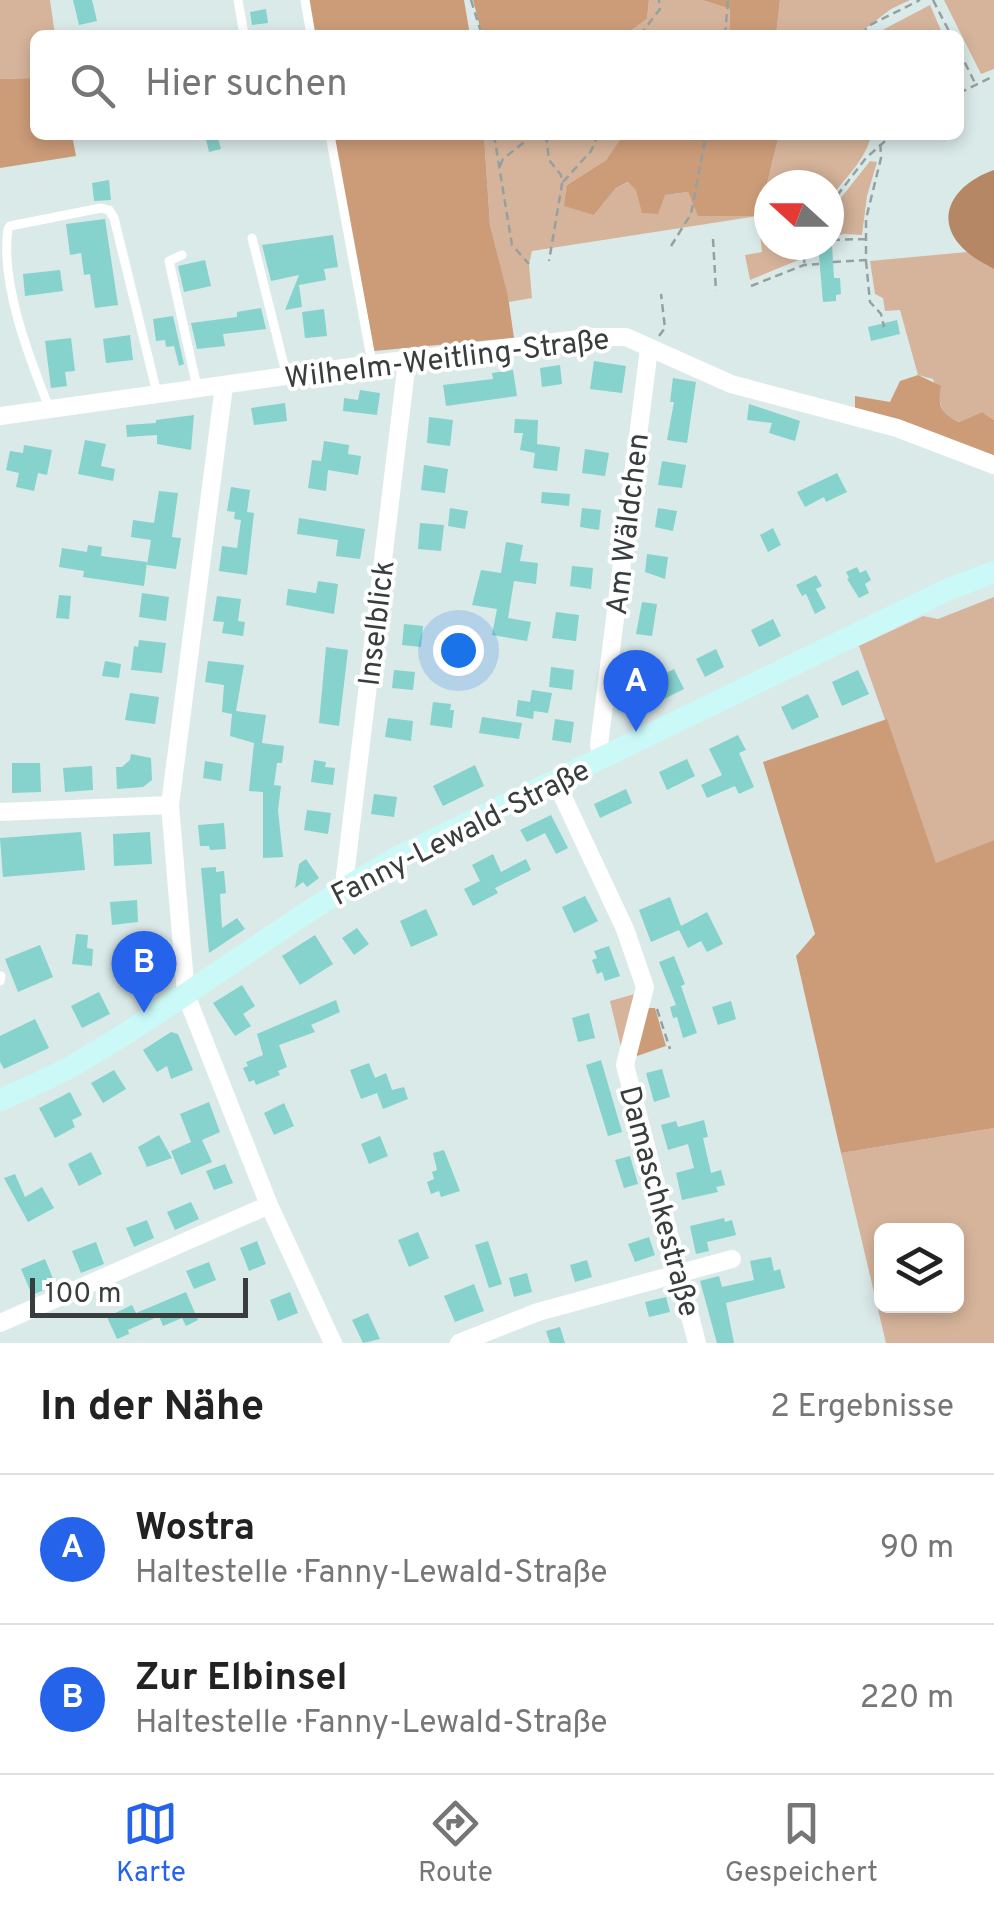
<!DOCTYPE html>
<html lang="de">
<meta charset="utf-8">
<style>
body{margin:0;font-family:Overpass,sans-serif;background:#f6f6f6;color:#222}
.controls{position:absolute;right:30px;bottom:30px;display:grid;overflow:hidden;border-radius:15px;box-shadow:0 5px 15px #0003}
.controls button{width:90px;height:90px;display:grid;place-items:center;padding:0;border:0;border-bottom:2px solid #e0e0e0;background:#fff;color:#222;font:50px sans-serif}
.compass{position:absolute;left:754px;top:170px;width:90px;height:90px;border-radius:50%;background:#fff;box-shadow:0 5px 15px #0003;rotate:291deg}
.scale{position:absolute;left:30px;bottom:25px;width:218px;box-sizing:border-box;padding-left:10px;border:5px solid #383e3e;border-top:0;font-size:28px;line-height:35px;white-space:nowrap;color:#383e3e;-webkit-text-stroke:8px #fff;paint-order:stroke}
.you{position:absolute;left:458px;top:650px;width:35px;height:35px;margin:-25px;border:8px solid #fff;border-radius:50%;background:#1a73e8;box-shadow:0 0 0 15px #1a73e833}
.badge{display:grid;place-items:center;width:65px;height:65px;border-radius:50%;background:#2563eb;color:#fff;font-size:32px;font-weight:700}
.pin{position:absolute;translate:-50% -82px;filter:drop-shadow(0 2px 5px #0008)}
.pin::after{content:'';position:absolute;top:52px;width:35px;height:30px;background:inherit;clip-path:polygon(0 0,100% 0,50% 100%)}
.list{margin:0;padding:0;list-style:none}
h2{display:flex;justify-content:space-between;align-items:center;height:130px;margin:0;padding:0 40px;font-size:42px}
h2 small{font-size:32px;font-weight:400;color:#767676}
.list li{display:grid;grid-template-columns:65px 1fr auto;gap:30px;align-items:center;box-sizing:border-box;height:150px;padding:0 40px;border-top:2px solid #e0e0e0}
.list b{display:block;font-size:38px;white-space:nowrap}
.list p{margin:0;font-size:32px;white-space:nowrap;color:#767676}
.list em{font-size:32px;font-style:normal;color:#767676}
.icon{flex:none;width:55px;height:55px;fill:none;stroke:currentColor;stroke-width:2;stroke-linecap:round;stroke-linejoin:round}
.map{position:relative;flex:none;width:994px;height:1343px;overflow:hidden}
.search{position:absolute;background:#fff;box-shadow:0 5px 15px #0003;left:30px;right:30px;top:30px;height:110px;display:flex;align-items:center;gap:25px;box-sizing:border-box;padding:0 35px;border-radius:15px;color:#767676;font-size:38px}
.sheet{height:430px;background:#fff}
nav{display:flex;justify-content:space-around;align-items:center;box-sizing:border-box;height:140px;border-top:2px solid #e0e0e0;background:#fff;font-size:28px;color:#767676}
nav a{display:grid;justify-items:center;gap:5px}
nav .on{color:#2563eb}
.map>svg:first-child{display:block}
</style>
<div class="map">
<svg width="994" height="1343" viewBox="0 0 994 1343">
<rect width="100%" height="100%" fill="#daeae9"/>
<path fill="#d6b49b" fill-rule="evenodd" d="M0,0H50L55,35H35V78L0,79Z
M649,0H702L730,9L729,35H625L647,19Z
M780,0H910L891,9L857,35H776Z
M944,0H994V69L981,74Z
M930,5L943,35H873Z
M484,135H623L606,160L567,185L594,215L616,188L629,182C643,198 668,195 688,192L699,216H759L779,135H871C867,158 844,180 829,199V185H769V245H802L801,259L750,280L745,255L762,252L758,216L532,251L529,264L532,298L509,302L490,225Z
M870,161L877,162L867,196L862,235L844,234L832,237L829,213Z
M967,252L994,269V420L982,412L959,422L944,415L933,379L918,375L900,310L885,311L883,298L875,294L870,261Z
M994,597V840L936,864L859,646L923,616L938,619Z
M638,993L621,1047L610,1001Z
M994,1128V1343H886L841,1153ZM882,1230H956V1306H882Z"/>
<path fill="#cc9c79" d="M308,0H464L470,35H314Z
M473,0H649L647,19L625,35H482Z
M702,0H780L776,35H729L730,9Z
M35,78V135H72L76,156L0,168V79Z
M333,135H484L490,225L508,296L514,338L374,351Z
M623,135H779L759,216H698L688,192L665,195L658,214L642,213L636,190L628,182L616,188L594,215L564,206L567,185L606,160Z
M918,375L941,386C937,406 941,414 959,422L982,412L994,420V460L855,408V396L890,402L900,381Z
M887,719L936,863L994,840V1128L841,1153L796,956L815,934L763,762Z
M645,1008H655L666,1046L637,1056L634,1054Z"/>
<path fill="#b58764" d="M994,170V269C985,264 975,259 967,252C929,219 955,183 994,170Z"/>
<path fill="#86d2cc" d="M73,0H92L97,21L79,25Z
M266,9L268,23L252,25L250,12Z
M205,135H217L221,149L209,152Z
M109,180L111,200L94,201L92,183Z
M105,219L118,305L95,308L90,274L84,275L81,253L70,255L66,224Z
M333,235L338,267L324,269L326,280L299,285L302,307L285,310L299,275L271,281L262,245Z
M818,245H832L834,278H840L841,294L836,295V301L823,302Z
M205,260L211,286L184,292L178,266Z
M60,270L63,291L25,296L23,274Z
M261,308L266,329L223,334L225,346L197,349L191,323L237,317V312Z
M324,309L327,336L305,338L302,312Z
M173,316L184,364L179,366L174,346L166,347L165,340L156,341L153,319Z
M897,320L900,334L871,341L868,327Z
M130,335L133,360L106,363L103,339Z
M71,338L75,371L65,372L67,386L51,388L45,341Z
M594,361L626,366L622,393L590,389Z
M560,365L562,384L542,387L540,368Z
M513,370L517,396L446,406L443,385L493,379L492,373Z
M673,378L696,382L687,443L667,440L674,402H670Z
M360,390L380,393L377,415L343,411L344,398L358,400Z
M285,403L287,421L254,425L251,408Z
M749,404L800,421L795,441L769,433L772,423L747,420Z
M194,415L191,450L157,444V435L127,437L126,425L156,423V420Z
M429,417L453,420L450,446L427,443Z
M515,419L538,420L537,444L560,447L557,471L533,468L535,453L520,450L523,433H514Z
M85,440L106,444L101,466L115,469L113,481L78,474Z
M324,441L349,445L348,454L361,456L358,475L328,470L326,491L308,488L312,460L321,461Z
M24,445L52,450L47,475L38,473L34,491L16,487L19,473L6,470L10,451L23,453Z
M585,449L609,453L605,476L582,473Z
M662,461L686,465L682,488L658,485Z
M424,465L448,469L445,493L421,490Z
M837,473L847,492L826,502L824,497L805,507L797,492Z
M231,487L250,490L247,512L254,513L247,575L219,571L222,546L237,548L241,520L234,519L235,512L227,511Z
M159,491L178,493L172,537L181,538L176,569L147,565L151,540L131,537L133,520L154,523Z
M542,492L570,494L569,506L541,503Z
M450,508L468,511L465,529L448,526Z
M582,508L601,510L599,530L580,527Z
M658,508L677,511L673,531L655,527Z
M299,518L365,529L360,559L336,556L338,540L297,534Z
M420,523L444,525L441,551L418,549Z
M773,528L781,545L768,552L760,535Z
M506,542L523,545L520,561L538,563L536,584L514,581L508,618L531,622L527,641L492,635L497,609L472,605L481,570L501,573Z
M88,545L102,547L101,556L147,562L144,586L83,577L84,571L59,567L62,548L87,552Z
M647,554L668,557L665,579L645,572Z
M572,566L593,568L591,589L570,586Z
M857,567L860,573L866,570L871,580L865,584L869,593L859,598L847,579L849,578L846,572Z
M816,575L822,586L816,589L826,608L815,614L806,594L802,596L796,585Z
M318,581L338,584L334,614L286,605L288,589L316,593Z
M142,593L169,597L166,621L139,617Z
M59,595L71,596L69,619L56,618Z
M217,596L241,599L238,621L245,622L243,636L222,633L224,622L213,621Z
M642,602L657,604L652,636L636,634Z
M556,612L579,615L576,641L552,638Z
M773,619L781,636L759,647L751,630Z
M404,624L423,626L421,647L402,645Z
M139,640L166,643L162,673L131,670L134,646L138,647Z
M326,647L348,650L339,726L319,723Z
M716,649L724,667L705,677L696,659Z
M105,661L121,664L119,678L102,676Z
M208,661L244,665L236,711L266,715L262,743L284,746L282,763H277L274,785L281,786L278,810L283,857L263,858V792L249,791L254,743L230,736L232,714L222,712L224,685L205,682Z
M551,667L574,670L572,690L549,687Z
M674,669L684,689L662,700L652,680Z
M394,670L415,672L413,690L392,688Z
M858,670L869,694L842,706L832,682Z
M532,690L552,693L548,713L534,711L533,719L516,716L518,700L530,702Z
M130,693L159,697L155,724L125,720Z
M808,694L819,717L792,730L781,707Z
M433,702L451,704L450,710H454L452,728L430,725Z
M482,717L522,723L519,739L479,733Z
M388,718L413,721L411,741L385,737Z
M555,719L574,722L571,743L552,740Z
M738,735L746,750L739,753L754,787L739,794L735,786L707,798L701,785L722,775L709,749Z
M131,754L151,758L152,780L143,787L117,789L116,767H122L130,760Z
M687,759L695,776L667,790L659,772Z
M314,760L326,762L325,767L335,768L333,785L311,782Z
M205,761L223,764L221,781L203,778Z
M12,763H40L41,792L12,793Z
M475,765L484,786L443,806L433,786Z
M92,766L93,790L65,792L63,768Z
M626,789L632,803L600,818L594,804Z
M374,794L397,797L394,817L371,814Z
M307,810L331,813L328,834L304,830Z
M551,815L568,848L556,854L545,833L527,842L520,830Z
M224,823L226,849L210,850L209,846H200L198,825Z
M81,832L85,870L3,877L0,838Z
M150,832L152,864L114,866L113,834Z
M493,854L501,872L526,859L531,870L495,888L498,893L473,906L464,889L480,881L472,865Z
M306,859L319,878L307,887L303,882L295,888L299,864Z
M216,867V872L224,871L226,893L220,894L222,928L237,918L245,929L209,953L201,868Z
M585,896L598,921L574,933L562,907Z
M670,897L681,926L707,912L723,944L707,952L701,941L688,948L679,930L651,942L639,910Z
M137,900L138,922L112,925L110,902Z
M426,909L438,935L411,947L400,921Z
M357,928L369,944L354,955L342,938Z
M76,934L88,935L87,948L93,949L92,966L72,964Z
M315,935L333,964L300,985L282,956Z
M40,945L53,977L18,992L5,959Z
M609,946L620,976L605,981L602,972L597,974L592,960L597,958L594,951Z
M162,951L163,976L144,977L142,952Z
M674,956L685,984L681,986L697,1033L683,1038L677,1017L673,1018L670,1007L676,1005L659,962Z
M242,985L255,1006L243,1014L251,1026L235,1036L213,1003Z
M99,992L110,1014L82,1028L71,1006Z
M336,1000L340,1012L311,1025L315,1032L279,1045L287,1067L278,1071L280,1075L256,1085L254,1080L249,1082L243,1068L248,1066L246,1062L263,1055L257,1034Z
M731,1001L736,1019L718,1025L712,1007Z
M589,1013L595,1038L578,1042L572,1018Z
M35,1019L49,1048L4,1069L0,1062V1036Z
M171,1032L178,1034L193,1070L171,1079L167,1066L157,1072L143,1050Z
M601,1060L622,1132L608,1136L586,1065Z
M369,1063L375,1078L386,1073L392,1090L404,1087L408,1099L383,1109L377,1093L361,1099L350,1070Z
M662,1069L670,1097L654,1102L646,1073Z
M114,1070L126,1089L103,1103L91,1083Z
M70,1092L82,1115L72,1120L75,1127L55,1138L39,1108Z
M209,1102L220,1132L202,1140L212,1162L181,1175L171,1151L191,1142L180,1114Z
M284,1103L294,1126L274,1135L264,1113Z
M704,1120L708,1137L703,1138L711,1173L721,1170L725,1185L716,1187L718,1192L682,1200L676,1173L694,1168L688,1144L668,1150L661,1125L676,1121L678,1127Z
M159,1135L172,1158L147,1167L138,1147Z
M380,1136L388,1156L369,1164L361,1144Z
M444,1150L460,1191L441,1197L439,1191L431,1194L427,1182L434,1179L432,1172L437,1170L433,1153Z
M91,1152L102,1174L79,1186L68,1164Z
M630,1156L638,1184L624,1188L615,1160Z
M225,1164L233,1183L214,1190L206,1171Z
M15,1174L25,1197L42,1187L54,1208L28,1222L4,1178Z
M191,1202L199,1219L175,1230L167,1212Z
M724,1218L725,1222L732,1220L736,1235L707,1242L709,1251L696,1254L690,1226Z
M147,1220L154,1238L134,1247L126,1228Z
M418,1232L429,1258L409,1267L398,1240Z
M649,1237L655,1255L635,1262L628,1244Z
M257,1241L266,1264L249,1271L240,1248Z
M488,1241L502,1284L489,1288L475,1245Z
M96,1242L104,1264L81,1273L72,1251Z
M771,1257L774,1271L780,1269L785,1288L726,1303L734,1343H717L700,1281L719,1276L722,1287L754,1280L750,1261Z
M45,1259L54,1281L47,1284L49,1288L32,1295L21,1269Z
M587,1260L592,1277L575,1282L570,1265Z
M209,1262L216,1280L194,1289L186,1271Z
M527,1273L532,1292L514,1297L509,1278Z
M474,1284L484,1311L455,1322L444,1296Z
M186,1292L198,1320L186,1326L182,1318L163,1326L159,1316L128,1330L129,1334L117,1339L107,1317L132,1305L136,1313Z
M290,1292L298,1313L278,1321L270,1300Z
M666,1297L670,1312L649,1317L645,1302Z
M368,1313L380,1339L363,1343L352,1320Z
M560,1327L565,1343H550L546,1331Z"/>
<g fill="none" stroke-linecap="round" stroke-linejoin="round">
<path stroke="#95a1a0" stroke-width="2.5" stroke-dasharray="8 5" stroke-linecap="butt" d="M471,0L482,35
M933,0L951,35
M640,35L660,9L659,0
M725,35L728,0
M862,35L868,26L920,0
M959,51L975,83
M959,93L994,76
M494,135L512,245L529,264
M546,135L549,160L561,175L562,184L549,261
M500,166L503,159L533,135
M563,182L591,151L598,135
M829,206L866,158L892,135
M713,239L716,291
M832,240L865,239
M671,246L691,214L706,135
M866,261L870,302L881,314L884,327
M833,262L866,260V219L881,158L880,135
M804,263L806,245
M751,286L804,265L819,264
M659,336L665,328L661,294
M657,1009L670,1049"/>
<path stroke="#fff" stroke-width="9" d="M238,0L244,35
M305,0L311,35
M330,135L372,363
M252,238L287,377
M182,255L169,261L197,387
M50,410C30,360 0,284 8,229L10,226L101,208L109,210L114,218L157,393
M0,981L1,976"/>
<path stroke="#fff" stroke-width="18" d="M224,386L170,805L186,995L269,1205L333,1343
M0,416L372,364L596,337H626L731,384L897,428L994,465
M603,758L599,745L649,349
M555,780L625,929L645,987L625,1065L697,1343
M0,812L170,805
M350,884L345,876L407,361
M0,1323L269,1205
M459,1343L538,1312L732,1259"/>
<path stroke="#caf9f7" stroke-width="22" d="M0,1100C25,1088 53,1078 77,1063C186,1000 286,920 396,858L949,589L994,572"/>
</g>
<g text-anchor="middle" stroke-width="8" stroke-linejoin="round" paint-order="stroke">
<g font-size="30" fill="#383e3e" stroke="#fff">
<text transform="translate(447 358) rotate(-7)" y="10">Wilhelm-Weitling-Straße</text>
<text transform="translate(627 524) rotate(-83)" y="10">Am Wäldchen</text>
<text transform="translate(376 623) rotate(-83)" y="10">Inselblick</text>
<text transform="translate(460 832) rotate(-27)" y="10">Fanny-Lewald-Straße</text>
<text transform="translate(660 1201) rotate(75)" y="10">Damaschkestraße</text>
</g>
</g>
</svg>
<div class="controls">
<button><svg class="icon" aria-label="layers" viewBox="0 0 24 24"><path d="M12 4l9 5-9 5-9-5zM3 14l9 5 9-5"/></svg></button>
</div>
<svg class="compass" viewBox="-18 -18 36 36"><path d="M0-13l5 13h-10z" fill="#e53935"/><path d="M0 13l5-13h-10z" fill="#767676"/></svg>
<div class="scale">100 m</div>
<div class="you"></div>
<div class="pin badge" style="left:636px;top:732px">A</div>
<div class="pin badge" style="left:144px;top:1013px">B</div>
<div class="search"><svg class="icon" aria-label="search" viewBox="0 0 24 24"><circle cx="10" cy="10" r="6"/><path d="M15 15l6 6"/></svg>Hier suchen</div>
</div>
<section class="sheet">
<h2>In der Nähe<small>2 Ergebnisse</small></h2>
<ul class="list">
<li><span class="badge">A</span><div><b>Wostra</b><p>Haltestelle · Fanny-Lewald-Straße</p></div><em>90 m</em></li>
<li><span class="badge">B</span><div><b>Zur Elbinsel</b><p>Haltestelle · Fanny-Lewald-Straße</p></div><em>220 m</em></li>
</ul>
</section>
<nav>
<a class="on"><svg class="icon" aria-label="map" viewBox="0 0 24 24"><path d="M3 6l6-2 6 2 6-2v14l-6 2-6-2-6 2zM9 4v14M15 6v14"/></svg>Karte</a>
<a><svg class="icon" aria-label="directions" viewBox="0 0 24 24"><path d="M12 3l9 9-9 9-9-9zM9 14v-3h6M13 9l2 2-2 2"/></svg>Route</a>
<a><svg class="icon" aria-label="saved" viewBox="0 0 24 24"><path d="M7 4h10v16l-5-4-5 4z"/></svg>Gespeichert</a>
</nav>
